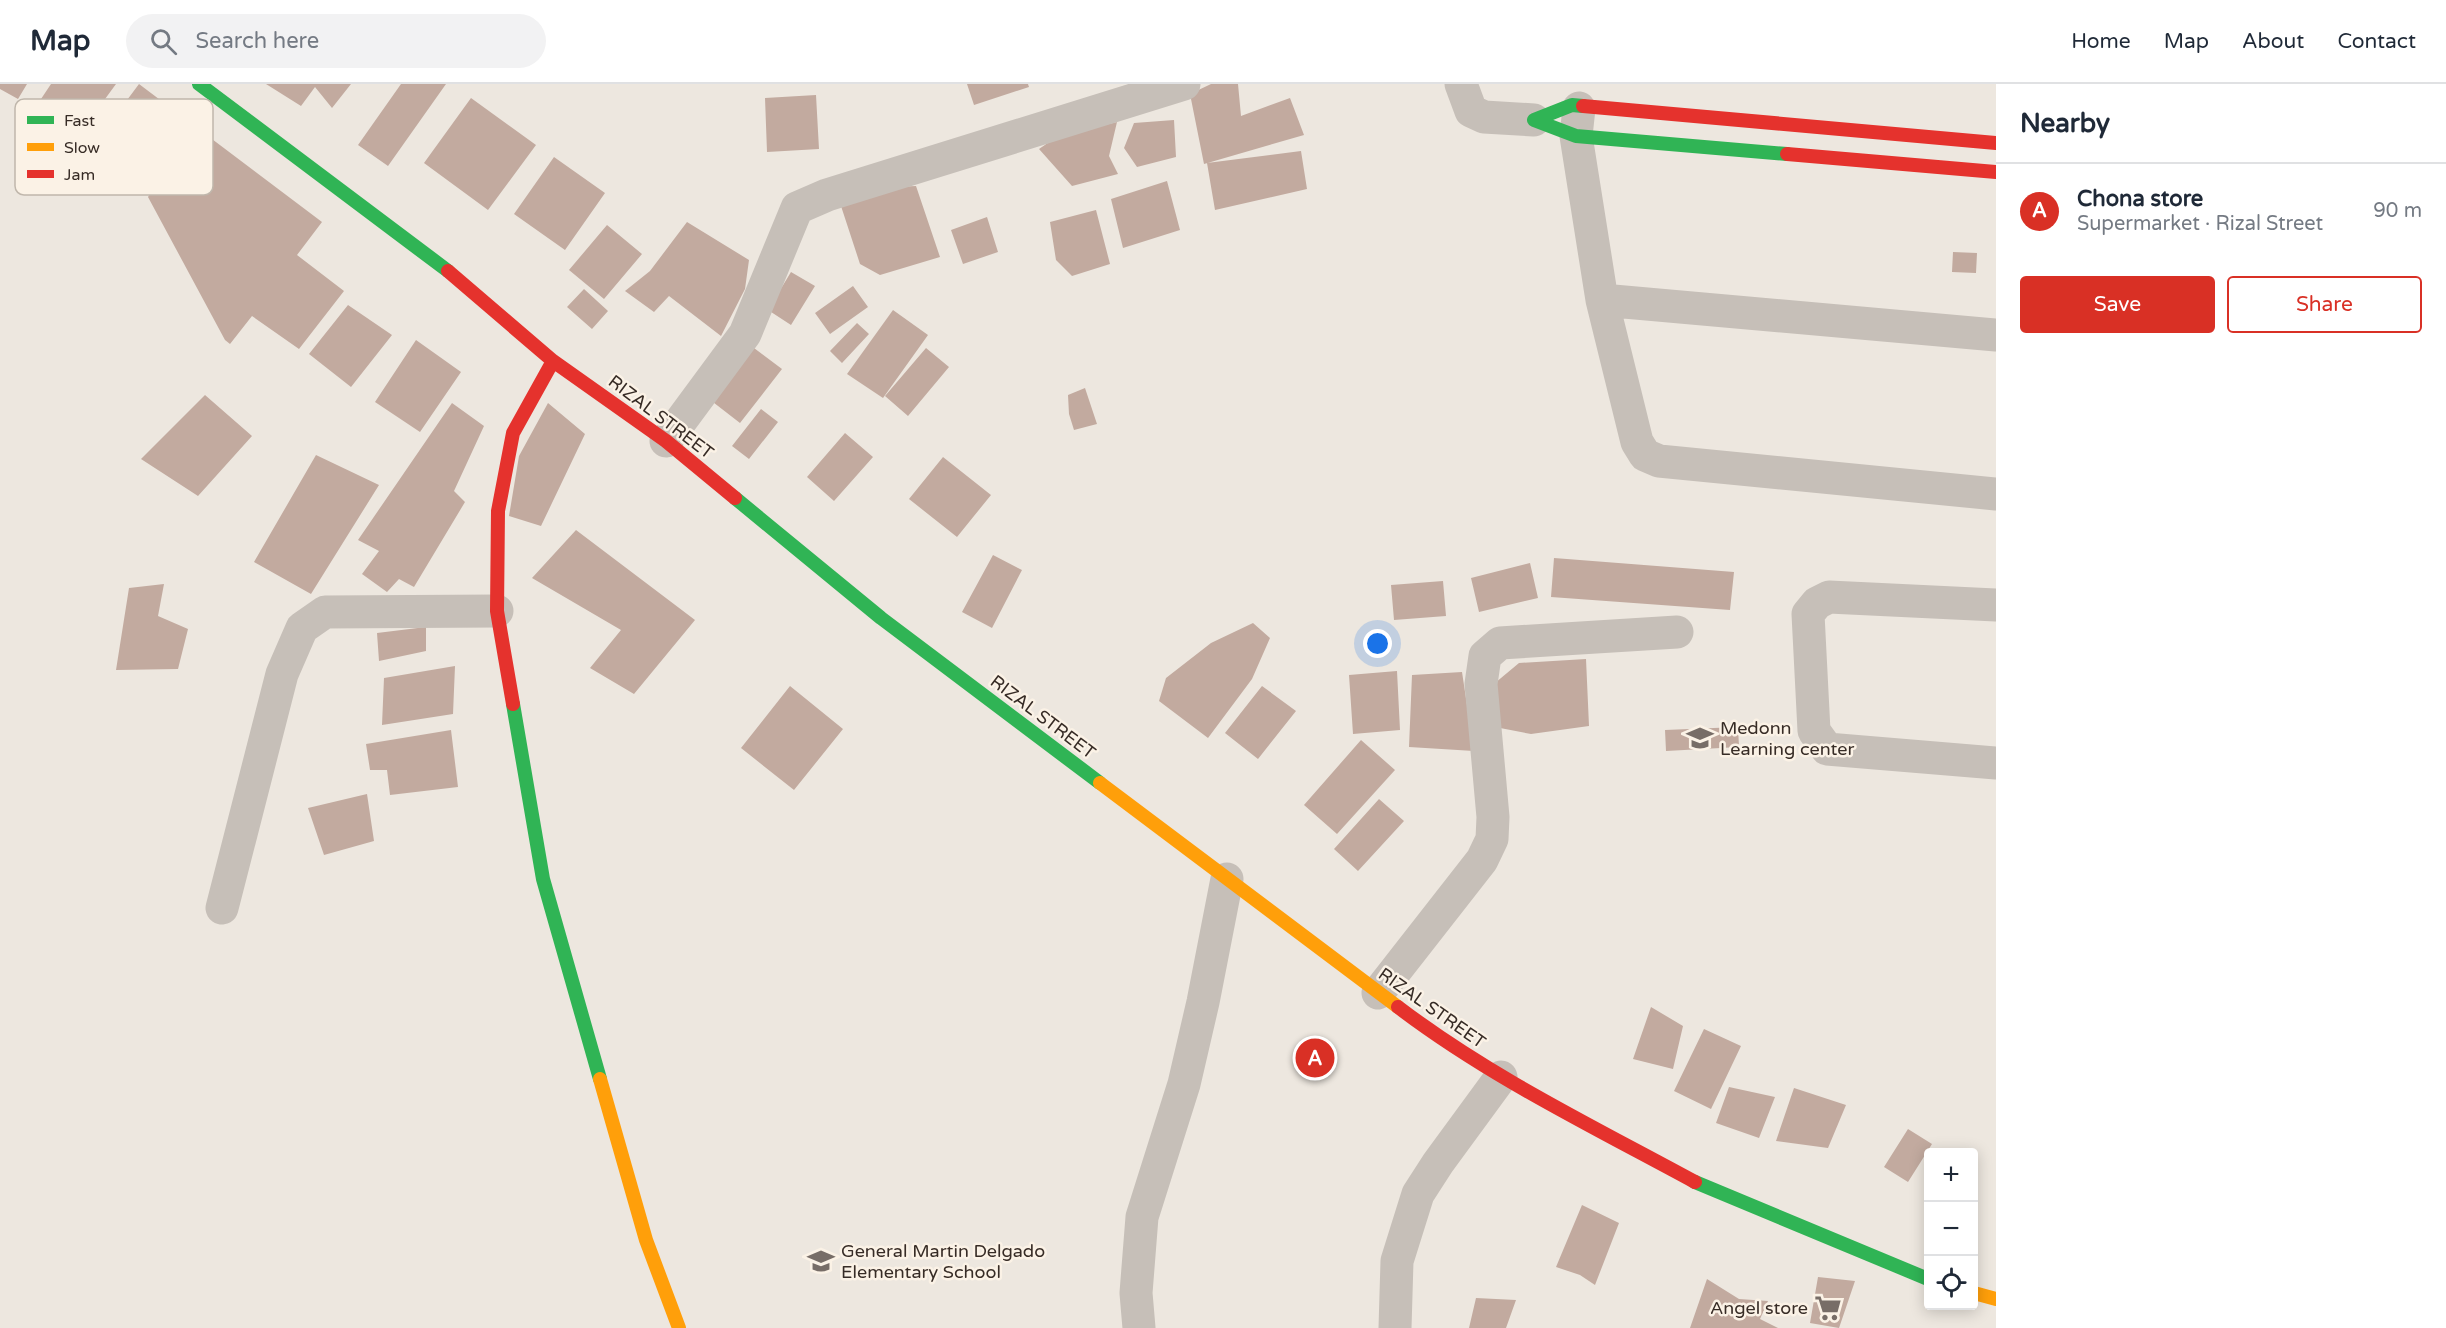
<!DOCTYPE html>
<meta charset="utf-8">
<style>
body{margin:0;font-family:"Varela Round",sans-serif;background:#f2f2f3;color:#1f2937}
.controls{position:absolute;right:18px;bottom:18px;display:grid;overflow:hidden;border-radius:6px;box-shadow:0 3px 15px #0003}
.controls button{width:54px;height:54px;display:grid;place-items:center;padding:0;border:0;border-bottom:2px solid #e0e1e3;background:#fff;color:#1f2937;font:30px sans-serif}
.you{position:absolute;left:1378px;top:560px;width:21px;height:21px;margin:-15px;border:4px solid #fff;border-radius:50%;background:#1a73e8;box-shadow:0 0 0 9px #1a73e833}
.badge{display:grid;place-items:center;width:39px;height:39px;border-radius:50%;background:#d93025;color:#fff;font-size:20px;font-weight:700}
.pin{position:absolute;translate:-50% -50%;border:3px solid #fff;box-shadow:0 2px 6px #0006}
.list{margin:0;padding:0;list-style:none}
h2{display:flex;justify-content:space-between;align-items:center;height:78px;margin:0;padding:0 24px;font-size:26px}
h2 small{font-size:20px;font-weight:400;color:#747a83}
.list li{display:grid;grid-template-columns:39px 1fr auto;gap:18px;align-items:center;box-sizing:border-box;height:96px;padding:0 24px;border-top:2px solid #e0e1e3}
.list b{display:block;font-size:22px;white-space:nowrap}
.list p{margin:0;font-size:20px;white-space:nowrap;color:#747a83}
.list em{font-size:20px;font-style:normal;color:#747a83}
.actions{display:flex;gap:12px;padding:18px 24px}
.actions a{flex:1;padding:14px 0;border:2px solid #d93025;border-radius:6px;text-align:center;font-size:21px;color:#d93025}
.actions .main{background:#d93025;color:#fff}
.icon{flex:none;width:33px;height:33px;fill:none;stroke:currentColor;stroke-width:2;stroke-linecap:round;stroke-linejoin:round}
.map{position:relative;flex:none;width:1996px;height:1244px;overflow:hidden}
header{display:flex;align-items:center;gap:36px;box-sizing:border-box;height:84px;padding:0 30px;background:#fff;border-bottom:2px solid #e0e1e3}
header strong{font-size:28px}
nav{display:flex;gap:33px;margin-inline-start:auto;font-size:21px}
.search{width:420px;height:54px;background:#f2f2f3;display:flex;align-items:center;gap:15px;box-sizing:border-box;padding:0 21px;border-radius:33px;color:#747a83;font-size:22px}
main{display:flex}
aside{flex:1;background:#fff}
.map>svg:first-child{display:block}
</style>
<header>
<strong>Map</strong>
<div class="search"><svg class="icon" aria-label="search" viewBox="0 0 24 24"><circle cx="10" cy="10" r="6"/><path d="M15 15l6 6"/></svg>Search here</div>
<nav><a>Home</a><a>Map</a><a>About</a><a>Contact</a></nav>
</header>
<main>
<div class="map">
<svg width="1996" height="1244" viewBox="0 0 1996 1244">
<rect width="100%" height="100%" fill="#ede7df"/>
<path fill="#c2aa9f" d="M0,0H27L18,15L0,5Z
M51,0H116L78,52L39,18Z
M139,0L322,138L297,171L344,207L299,265L252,232L230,260L225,256L148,113L151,108L92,63Z
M266,0H351L332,24L315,3L301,22Z
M401,0H446L388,82L358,61Z
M967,0H1028L1029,3L974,21Z
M1211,0H1238L1241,32L1290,14L1304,51L1204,80L1190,10Z
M816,11L819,65L767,68L765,14Z
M471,14L536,61L488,126L424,79Z
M1174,36L1176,73L1137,83L1124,64L1134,39Z
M1117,38L1109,72L1118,90L1072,102L1039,65L1058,52Z
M1301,67L1307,105L1215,126L1207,79Z
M554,73L605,109L565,166L514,130Z
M1167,97L1180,146L1123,164L1111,115Z
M916,102L940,173L880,191L860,180L841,122L872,104Z
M1096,126L1110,180L1072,192L1056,176L1050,138Z
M987,133L998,168L963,180L951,146Z
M687,138L749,176L745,205L721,252L669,212L654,228L625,207L650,187Z
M607,141L642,170L604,215L569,186Z
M1953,168L1977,169L1976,189L1952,188Z
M791,188L815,202L791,241L768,226Z
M853,202L868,223L830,250L815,229Z
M584,205L608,227L592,245L567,223Z
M348,221L392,251L351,303L309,270Z
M893,226L928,251L883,314L847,290Z
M857,239L869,250L842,279L830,267Z
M416,256L461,288L420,348L375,318Z
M750,261L782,285L740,339L709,315Z
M926,264L949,283L908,332L885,312Z
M1085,304L1097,340L1074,346L1069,330L1068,311Z
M205,311L252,352L198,412L141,375Z
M452,319L484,342L454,407L465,418L414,503L399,495L387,508L362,490L379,467L358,456Z
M548,319L585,350L541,442L509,432L519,372Z
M761,325L778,338L749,375L732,362Z
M845,349L873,373L834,417L807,393Z
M316,371L379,401L311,510L254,478Z
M943,373L991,411L957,453L909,415Z
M576,446L695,536L634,610L590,584L621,546L532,494Z
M993,471L1022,486L992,544L962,528Z
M1554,474L1734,488L1730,526L1551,513Z
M1530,479L1538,514L1479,528L1471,494Z
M1443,497L1446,532L1394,536L1391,501Z
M164,500L158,532L188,545L178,585L116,586L129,504Z
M1253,539L1270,554L1252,595L1208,654L1159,617L1166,594L1211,559Z
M426,543V567L379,577L377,549Z
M1586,575L1589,642L1531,650L1495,643V599L1519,579Z
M455,582L453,630L382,641L384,594Z
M1397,587L1400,646L1353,650L1349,591Z
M1462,588L1474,667L1409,663L1412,591Z
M790,602L843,645L794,706L741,664Z
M1262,602L1296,627L1258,675L1225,649Z
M1738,643L1739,663L1666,667L1665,646Z
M451,646L458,703L390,711L387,686H370L366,660Z
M1361,656L1395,686L1337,750L1304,721Z
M367,710L374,757L324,771L308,724Z
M1379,715L1404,737L1358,787L1334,765Z
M1651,923L1683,942L1673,985L1633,975Z
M1704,945L1741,962L1711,1025L1674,1007Z
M1729,1003L1775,1013L1759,1054L1716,1039Z
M1794,1004L1846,1021L1828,1064L1776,1057Z
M1908,1045L1932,1060L1908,1098L1884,1083Z
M1582,1121L1619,1139L1595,1201L1580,1191L1556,1183Z
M1818,1193L1855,1197L1839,1244L1810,1239Z
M1707,1195L1739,1215L1768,1217L1760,1235L1778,1244H1690Z
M1476,1214L1516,1216L1506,1244H1469Z"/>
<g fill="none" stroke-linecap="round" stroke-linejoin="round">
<path stroke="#c6bfb8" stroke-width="33" d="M1461,0L1471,27L1484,33L1534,36
M1579,24L1576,52L1602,216L1637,358L1645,371L1659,377L1996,410
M1602,216L1996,251
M666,357L745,250L797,124L827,111L1184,0
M1996,521L1829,513L1817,519L1808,530L1814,647L1827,665L1996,679
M222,824L282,590L302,544L325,528L497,527
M1378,909L1482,776L1492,755L1493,733L1481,600L1485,572L1500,559L1677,548
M1139,1244L1136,1209L1142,1133L1184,1000L1203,918L1227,795
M1395,1244L1397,1177L1418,1110L1438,1079L1501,993"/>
<path stroke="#30b455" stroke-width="14" d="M199,0L448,187
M1583,22L1572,21L1534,36L1576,52L1787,70
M735,414L881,534L1100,699
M513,620L543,795L600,995
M1695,1098L1928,1195"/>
<path stroke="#ff9f0a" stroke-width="14" d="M1100,699L1398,923
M600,995L646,1156L679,1244
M1974,1209L1996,1215"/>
<path stroke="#e5322d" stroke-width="14" d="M1583,22L1996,59
M1787,70L1996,88
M448,187L553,277L666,357L735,414
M513,620L497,527L498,427L513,349L553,277
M1398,923C1490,993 1594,1043 1695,1098"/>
</g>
<defs>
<symbol id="school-bare" viewBox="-9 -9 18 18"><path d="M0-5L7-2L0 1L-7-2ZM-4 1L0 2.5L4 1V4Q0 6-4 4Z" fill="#776d67" stroke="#fbf2e6" stroke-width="2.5" paint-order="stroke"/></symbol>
<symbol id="supermarket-bare" viewBox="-9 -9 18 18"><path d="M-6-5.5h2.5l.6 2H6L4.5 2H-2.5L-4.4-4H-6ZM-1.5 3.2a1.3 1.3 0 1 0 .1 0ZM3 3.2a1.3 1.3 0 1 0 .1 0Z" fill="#776d67" stroke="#fbf2e6" stroke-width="2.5" paint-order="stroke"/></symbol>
</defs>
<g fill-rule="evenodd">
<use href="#school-bare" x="1681" y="635" width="38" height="38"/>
<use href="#school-bare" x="802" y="1158" width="38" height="38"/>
<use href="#supermarket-bare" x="1809" y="1205" width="38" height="38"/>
</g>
<g text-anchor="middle" stroke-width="5" stroke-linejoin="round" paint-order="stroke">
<g font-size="18" fill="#372c26" stroke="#fbf2e6">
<text transform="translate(661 333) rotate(37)" y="6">RIZAL STREET</text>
<text transform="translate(1043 633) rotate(37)" y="6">RIZAL STREET</text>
<text transform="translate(1432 924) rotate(35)" y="6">RIZAL STREET</text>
</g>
<g font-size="18" fill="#372c26" stroke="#fbf2e6" text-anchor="start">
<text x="1720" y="650">Medonn<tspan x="1720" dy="21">Learning center</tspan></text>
<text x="841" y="1173">General Martin Delgado<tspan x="841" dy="21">Elementary School</tspan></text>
<text x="1808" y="1230" text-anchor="end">Angel store</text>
</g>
</g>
<rect x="15" y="15" width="198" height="96" rx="9" fill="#fbf2e6" stroke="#c0b7ac" stroke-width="1.5"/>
<rect x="27" y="32" width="27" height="8" fill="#30b455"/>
<rect x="27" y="59" width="27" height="8" fill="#ff9f0a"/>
<rect x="27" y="86" width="27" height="8" fill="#e5322d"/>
<g font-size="16" fill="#372c26">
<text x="64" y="42">Fast</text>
<text x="64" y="69">Slow</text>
<text x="64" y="96">Jam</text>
</g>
</svg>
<div class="controls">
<button>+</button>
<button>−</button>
<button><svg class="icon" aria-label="locate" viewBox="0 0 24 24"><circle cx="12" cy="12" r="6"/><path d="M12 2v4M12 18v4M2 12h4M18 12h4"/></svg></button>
</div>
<div class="you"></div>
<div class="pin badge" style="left:1315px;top:974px">A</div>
</div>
<aside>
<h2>Nearby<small></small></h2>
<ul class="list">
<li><span class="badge">A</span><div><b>Chona store</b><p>Supermarket · Rizal Street</p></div><em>90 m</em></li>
</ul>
<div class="actions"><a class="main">Save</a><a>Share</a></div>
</aside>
</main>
